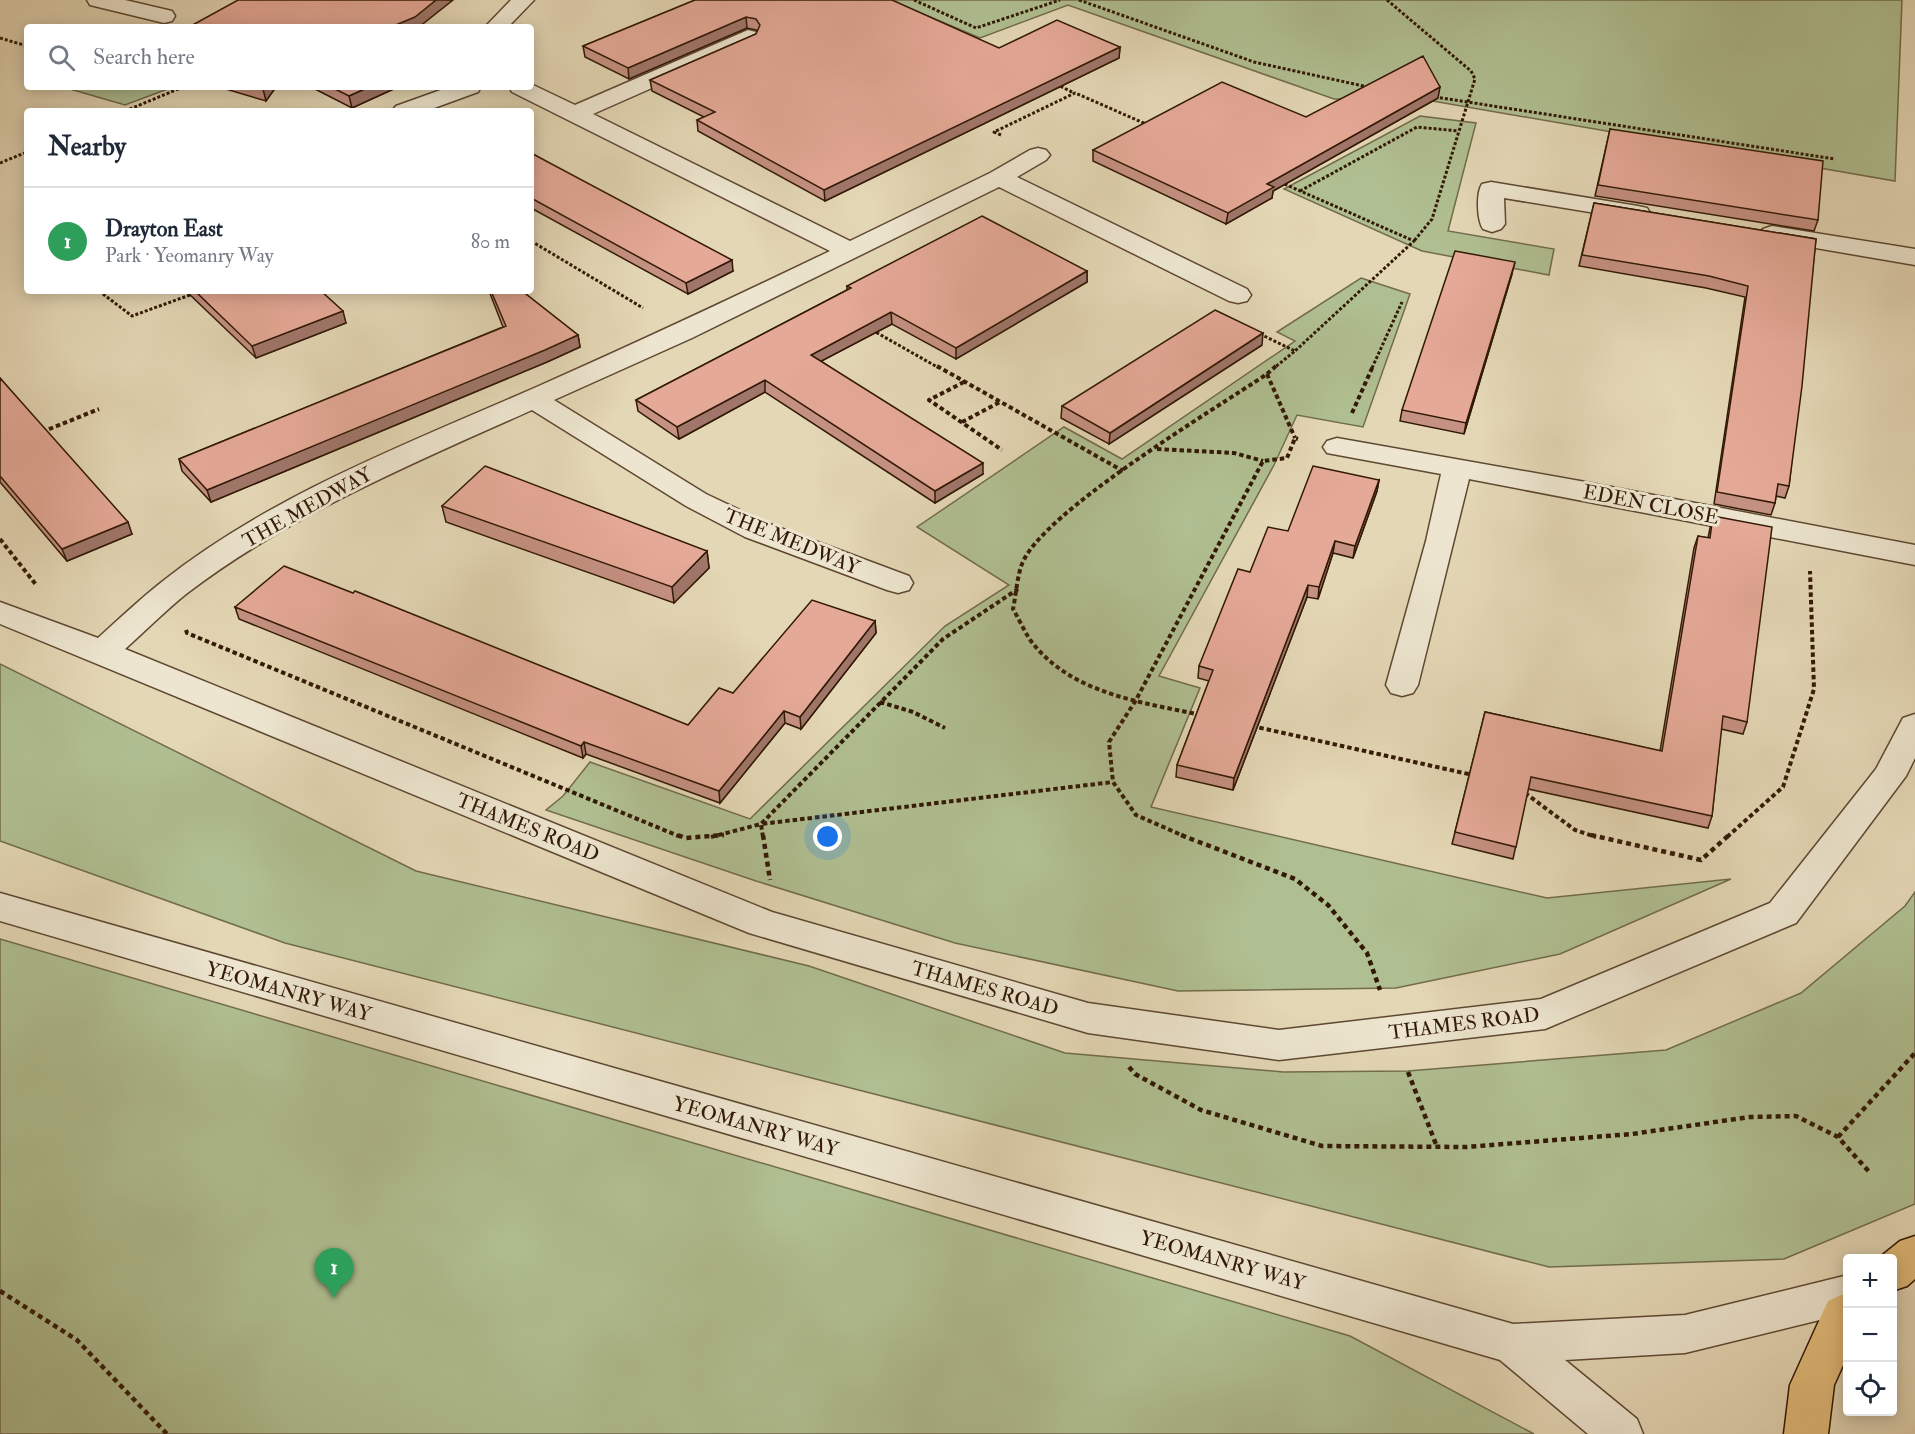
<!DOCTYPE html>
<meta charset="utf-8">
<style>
body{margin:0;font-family:"IM FELL Double Pica",serif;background:#f2f2f3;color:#1f2937}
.controls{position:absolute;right:18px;bottom:18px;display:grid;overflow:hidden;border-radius:6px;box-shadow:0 3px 15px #0003}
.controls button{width:54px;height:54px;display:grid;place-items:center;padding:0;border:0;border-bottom:2px solid #e0e1e3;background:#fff;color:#1f2937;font:30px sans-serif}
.you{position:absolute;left:828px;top:837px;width:21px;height:21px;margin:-15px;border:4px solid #fff;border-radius:50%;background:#1a73e8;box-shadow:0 0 0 9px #1a73e833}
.badge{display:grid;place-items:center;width:39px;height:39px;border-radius:50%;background:#d93025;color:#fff;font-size:20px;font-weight:700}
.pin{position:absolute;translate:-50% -50px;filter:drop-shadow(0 2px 3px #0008)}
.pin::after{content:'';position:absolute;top:32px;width:21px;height:18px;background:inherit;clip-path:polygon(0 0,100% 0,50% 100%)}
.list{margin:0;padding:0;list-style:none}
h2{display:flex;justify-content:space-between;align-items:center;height:78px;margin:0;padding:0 24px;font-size:26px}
h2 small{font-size:20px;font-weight:400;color:#747a83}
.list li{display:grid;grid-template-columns:39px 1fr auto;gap:18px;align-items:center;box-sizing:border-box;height:108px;padding:0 24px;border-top:2px solid #e0e1e3}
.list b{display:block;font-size:22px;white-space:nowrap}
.list p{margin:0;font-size:20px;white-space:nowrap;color:#747a83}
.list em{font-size:20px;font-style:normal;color:#747a83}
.icon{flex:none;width:33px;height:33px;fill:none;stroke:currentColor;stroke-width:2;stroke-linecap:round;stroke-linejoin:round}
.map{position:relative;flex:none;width:1915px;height:1434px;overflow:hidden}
.search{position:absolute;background:#fff;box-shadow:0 3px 15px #0003;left:24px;top:24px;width:510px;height:66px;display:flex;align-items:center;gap:15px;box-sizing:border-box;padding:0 21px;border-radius:6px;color:#747a83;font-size:22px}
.panel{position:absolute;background:#fff;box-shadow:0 3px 15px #0003;left:24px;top:108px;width:510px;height:186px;border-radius:6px}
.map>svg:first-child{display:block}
</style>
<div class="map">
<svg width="1915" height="1434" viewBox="0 0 1915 1434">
<rect width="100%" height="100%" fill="#e4d7b5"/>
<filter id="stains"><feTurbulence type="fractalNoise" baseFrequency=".00333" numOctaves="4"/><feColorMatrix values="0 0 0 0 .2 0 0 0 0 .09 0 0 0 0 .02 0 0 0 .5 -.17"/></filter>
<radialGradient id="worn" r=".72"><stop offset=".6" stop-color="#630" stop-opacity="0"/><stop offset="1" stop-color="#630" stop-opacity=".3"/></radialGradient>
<path fill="#b0bf91" stroke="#716c4c" stroke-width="1.5" d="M890,0H1902L1895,181L1421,99H1334L1068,5L980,38Z
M63,87H156L165,90L125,105Z
M1420,116L1476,123L1448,231L1554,249L1549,275L1422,251L1284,189Z
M1361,278L1410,294L1363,427L1297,415L1274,465L1159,676L1200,688L1151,807L1547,898L1731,879L1560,954L1396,988L1178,991L955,943L756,881L546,810L563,796L590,762L750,819L945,626L1009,585L917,527L1064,427L1122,459L1295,341L1277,332Z
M0,664L416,871L809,966L1065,1053L1283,1072L1408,1071L1666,1050L1801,993L1905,906L1915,892V1204L1784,1259L1549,1267L285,943L0,841Z
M0,939L1350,1336L1534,1434H0Z"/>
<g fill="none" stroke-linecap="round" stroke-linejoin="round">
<defs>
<path id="minor" d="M87,0H125L172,11L175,16L172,21L164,23L90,5Z
M511,0H534L508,27H485Z
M748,30L756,32L759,37L756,42L593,114L850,241L990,173L1030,150L1038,148L1046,150L1050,155L1046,160L1017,177L1247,289L1251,295L1247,301L1238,303L1229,301L999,187L692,338L554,400L706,494L767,523L909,576L913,583L909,590L898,593L887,590L745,537L686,506L532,410C412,464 291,514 186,594C165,611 145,631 125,649L772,912L1088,1003L1279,1030L1541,999L1770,903L1876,769L1903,718L1915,714V758L1906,776L1796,923L1545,1029L1279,1060L1088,1033L749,933L0,624V602L98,638C119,619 140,599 163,581C274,493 412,442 541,385C638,342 734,297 830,251L512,92L509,87H531V84L575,105Z
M449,87H481L478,92L426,111H392L396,106Z
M1491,182L1638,206L1647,208L1650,213L1647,218L1638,220L1504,198L1505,224L1501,229L1492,232L1483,229C1477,220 1476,193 1482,184Z
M1772,226L1915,249V265L1763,239L1759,234L1763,229Z
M1337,438L1580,481L1915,545V565L1469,479L1418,685L1413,693L1402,696L1391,693L1386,685L1426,541L1441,474L1327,453L1323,447L1327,441Z
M0,893L1513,1324L1685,1315L1848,1275V1313L1685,1353L1565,1360L1637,1419L1643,1434H1588L1500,1360L0,921Z"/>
<path id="highway" d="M1915,1236V1279L1907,1286L1892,1291V1258H1879L1900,1241Z
M1848,1292V1354L1834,1385L1828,1434H1784L1790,1385L1828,1301Z"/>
</defs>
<use href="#minor" stroke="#5e4832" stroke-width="3"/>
<use href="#highway" stroke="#321906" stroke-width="3"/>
<path stroke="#321906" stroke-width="3" stroke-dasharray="3 2" stroke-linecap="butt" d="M914,0L976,28L1060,0
M1079,0L1254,62L1368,87
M1387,0L1471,71L1475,79L1432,219L1414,241
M0,38L27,46
M1056,84L1074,93
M1435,97L1835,159
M125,111L183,87
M1001,135L994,132L1075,93L1146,124
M0,163L27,152
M1280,182L1414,241L1295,351
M1300,191L1417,127L1458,131
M531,241L643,308
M99,291L132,316L201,291
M872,330L939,368
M1260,334L1295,351L1274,368
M1372,368L1402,302"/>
<path stroke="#321906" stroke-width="4" stroke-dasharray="4.5 3" stroke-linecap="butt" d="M937,366L1123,471
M1267,374L1276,366
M964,382L929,400L1002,450
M1352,413L1373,366
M962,422L1000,402
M42,432L99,409
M1157,449L1234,453L1263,461
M0,539L37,586
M186,630L187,633L681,837
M880,702L913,712L945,728
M1201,715C1141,702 1071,694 1031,641C1024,631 1019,619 1013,609C1016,595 1017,577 1022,564C1041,513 1215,409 1267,374L1295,438
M1252,726L1473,775
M1525,793L1575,830L1596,837
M711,837L761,824L943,639L1018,589
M763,837L761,824L1113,782
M1186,837L1136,815L1113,782L1109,742L1136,700L1263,461L1287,458L1295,438L1298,439
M1727,837L1783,787L1814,689L1810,571"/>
<path stroke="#321906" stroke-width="4.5" stroke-dasharray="5 4" stroke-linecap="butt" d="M678,835L685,838L724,835
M763,835L770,880
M1181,835L1295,879L1328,905L1367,953L1380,990
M1591,835L1701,860L1729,835
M1129,1067L1135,1074L1201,1110L1322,1146L1466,1147L1632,1134L1750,1117L1796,1116L1838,1137L1871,1174
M1408,1072L1437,1147
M1838,1137L1915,1053
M0,1291L77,1340L167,1434"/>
<use href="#minor" fill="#ede5cf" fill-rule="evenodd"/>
<use href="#highway" fill="#e2bc7a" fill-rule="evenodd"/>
</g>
<path fill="#c59182" stroke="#321906" stroke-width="1.5" d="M695,0L999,48L1120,47L1119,58L825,201L698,131L697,120L704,117L652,91L650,80L756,34L757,31V30L747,28L629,79L585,57L583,46Z
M219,87H276L266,101Z
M311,87H398L352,108Z
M1438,98L1273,191L1272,198L1226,224L1093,161V150Z
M1610,129L1818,220L1814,231L1595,196Z
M531,153L733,271L688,294L531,208Z
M1594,203L1816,239L1789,486L1785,498L1776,496L1775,503L1771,515L1714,504L1745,297L1706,288L1579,266Z
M1087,271V282L956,359L892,324L821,361L983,474L935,503L765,392L679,439L638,411L636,400L847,290V286Z
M1512,274L1464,434L1400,421L1402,410Z
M186,291H321L346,323L256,358Z
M489,291H522L578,335L580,347L547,362L211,502L182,471L179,459L503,327Z
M1262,345L1109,444L1061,418L1062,406Z
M0,378L132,534L67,561L0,482Z
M1379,480L1377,491L1353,558L1333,553L1318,599L1307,597L1233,790L1176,777L1177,765L1209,681L1198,678L1199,666L1250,572Z
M442,506L707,551L709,568L674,603L446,522Z
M1713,516L1747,722L1743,734L1721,729L1712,816L1708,828L1528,789L1513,859L1452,844L1485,712L1660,751L1694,548L1698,536L1708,538L1710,528Z
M235,607L688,725L875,621L876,633L801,729L785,723L720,803L586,754L583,758L239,619Z"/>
<path fill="#a0766a" stroke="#321906" stroke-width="1.5" d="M436,0H453L419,27H391Z
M746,17L747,28L629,79L628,68Z
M1120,47L1119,58L825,201L824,190Z
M265,87H276L266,101L263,89Z
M369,87H398L352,108L349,96Z
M1440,87L1438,98L1273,191L1272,198L1226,224L1228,213L1267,184Z
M732,260L733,271L688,294L686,283Z
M1515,262L1512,274L1464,434L1466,423Z
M1087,271V282L956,359V348Z
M343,311L346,323L256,358L252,346Z
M891,312L892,324L812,366L811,355Z
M1263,333L1262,345L1109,444L1110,433Z
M578,335L580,347L547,362L211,502L207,490Z
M765,380V392L679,439L677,427Z
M983,463V474L935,503V491Z
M1379,480L1377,491L1353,558L1355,546Z
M128,522L132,534L67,561L62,549Z
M1335,541L1333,553L1318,599L1319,587Z
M707,551L709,568L674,603L672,587Z
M1308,585L1307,597L1233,790L1234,778Z
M875,621L876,633L801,729L800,717Z
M784,711L785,723L720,803L719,791Z
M584,742L586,754L583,758L581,746Z"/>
<path fill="#e5a997" stroke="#321906" stroke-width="1.5" d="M238,0H436L415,17L391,27H189Z
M695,0H892L999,48L1057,20L1120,47L824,190L697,120L715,112L650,80L756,34L760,25L756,19L746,17L628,68L583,46Z
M1423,56L1440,87L1267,184L1274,187L1228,213L1093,150L1222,82L1306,117Z
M331,87H369L349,96Z
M1610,129L1823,161L1818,220L1598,185Z
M531,153L732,260L686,283L531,198Z
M1594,203L1816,239L1802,386L1789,486L1778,484L1775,503L1717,492L1748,286L1709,276L1582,255Z
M982,216L1087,271L956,348L891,312L811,355L983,463L935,491L765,380L677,427L636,400L851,288L847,286Z
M1455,251L1515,262L1466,423L1402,410Z
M195,291H321L343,311L252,346Z
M491,291H522L578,335L545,350L207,490L179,459L506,326Z
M1215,310L1263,333L1110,433L1062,406Z
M0,378L128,522L62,549L0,476Z
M485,466L707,551L672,587L442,506Z
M1313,466L1379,480L1355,546L1335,541L1319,587L1308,585L1234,778L1177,765L1213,670L1199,666L1238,569L1250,572L1268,527L1288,531Z
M1713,516L1772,527L1747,722L1723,716L1712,816L1531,777L1516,847L1455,832L1485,712L1662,751L1698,536L1710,538Z
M284,566L353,593L355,591L688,725L719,688L733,693L812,600L875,621L800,717L784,711L719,791L584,742L581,746L235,607Z"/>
<g text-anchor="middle" stroke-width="6" stroke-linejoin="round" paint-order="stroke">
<g font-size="20" fill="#321906" stroke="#ede5cf">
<text transform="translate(1651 504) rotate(11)" y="7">EDEN CLOSE</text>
<text transform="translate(307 507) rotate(-29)" y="7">THE MEDWAY</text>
<text transform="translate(792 541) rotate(22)" y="7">THE MEDWAY</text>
<text transform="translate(528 827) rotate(22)" y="7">THAMES ROAD</text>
<text transform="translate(985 988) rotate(16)" y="7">THAMES ROAD</text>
<text transform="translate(289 991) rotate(16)" y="7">YEOMANRY WAY</text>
<text transform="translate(1464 1023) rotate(-7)" y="7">THAMES ROAD</text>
<text transform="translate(756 1126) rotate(16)" y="7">YEOMANRY WAY</text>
<text transform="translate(1223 1260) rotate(16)" y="7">YEOMANRY WAY</text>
</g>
</g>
<rect width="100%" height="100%" filter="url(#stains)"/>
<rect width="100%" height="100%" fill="url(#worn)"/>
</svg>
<div class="controls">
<button>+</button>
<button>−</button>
<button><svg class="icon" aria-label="locate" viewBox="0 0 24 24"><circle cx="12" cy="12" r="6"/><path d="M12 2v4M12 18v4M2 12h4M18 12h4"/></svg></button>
</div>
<div class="you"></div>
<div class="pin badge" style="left:334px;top:1298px;background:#2e9e5b">1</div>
<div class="search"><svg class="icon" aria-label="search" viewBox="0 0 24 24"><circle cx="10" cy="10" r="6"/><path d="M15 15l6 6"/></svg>Search here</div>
<section class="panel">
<h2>Nearby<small></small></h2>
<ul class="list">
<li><span class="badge" style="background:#2e9e5b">1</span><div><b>Drayton East</b><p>Park · Yeomanry Way</p></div><em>80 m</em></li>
</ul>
</section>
</div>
